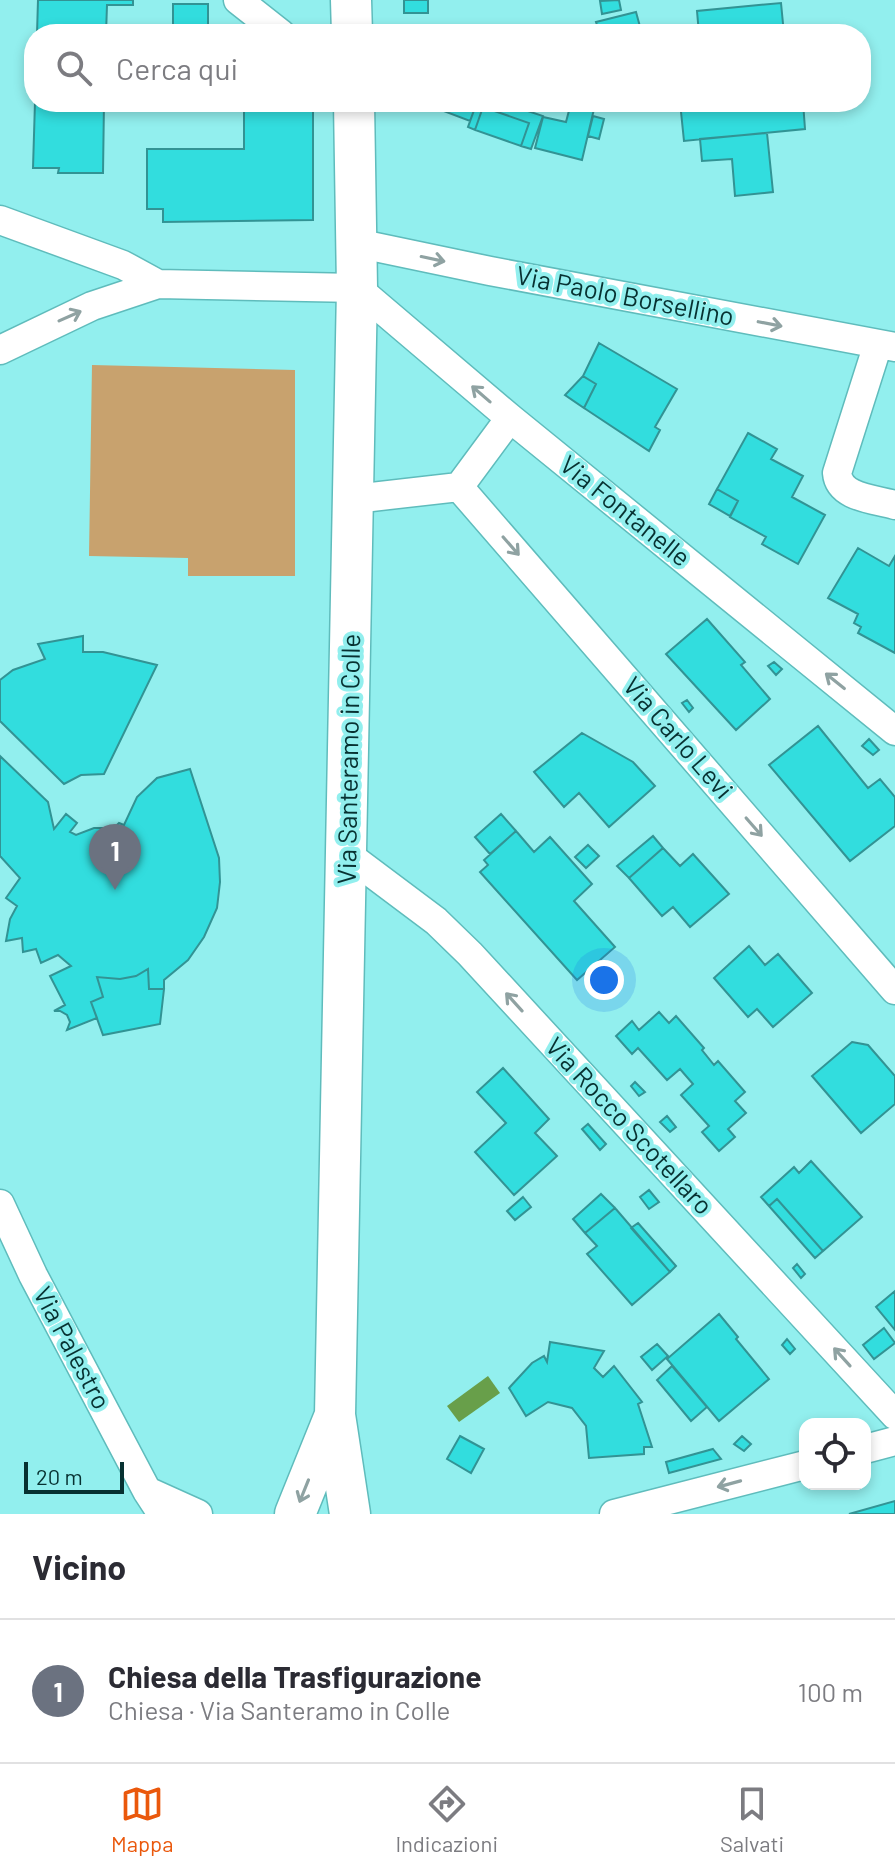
<!DOCTYPE html>
<html lang="it">
<meta charset="utf-8">
<style>
body{margin:0;font-family:Barlow,sans-serif;background:#f2f2f3;color:#2b2b33}
.controls{position:absolute;right:24px;bottom:24px;display:grid;overflow:hidden;border-radius:16px;box-shadow:0 4px 12px #0003}
.controls button{width:72px;height:72px;display:grid;place-items:center;padding:0;border:0;border-bottom:2px solid #e1e1e2;background:#fff;color:#2b2b33;font:40px sans-serif}
.scale{position:absolute;left:24px;bottom:20px;width:100px;box-sizing:border-box;padding-left:8px;border:4px solid #073131;border-top:0;font-size:22px;line-height:28px;white-space:nowrap;color:#073131;-webkit-text-stroke:6px #92efee;paint-order:stroke}
.you{position:absolute;left:604px;top:980px;width:28px;height:28px;margin:-20px;border:6px solid #fff;border-radius:50%;background:#1a73e8;box-shadow:0 0 0 12px #1a73e833}
.badge{display:grid;place-items:center;width:52px;height:52px;border-radius:50%;background:#ea580c;color:#fff;font-size:26px;font-weight:700}
.pin{position:absolute;translate:-50% -66px;filter:drop-shadow(0 2px 4px #0008)}
.pin::after{content:'';position:absolute;top:42px;width:28px;height:24px;background:inherit;clip-path:polygon(0 0,100% 0,50% 100%)}
.list{margin:0;padding:0;list-style:none}
h2{display:flex;justify-content:space-between;align-items:center;height:104px;margin:0;padding:0 32px;font-size:34px}
h2 small{font-size:26px;font-weight:400;color:#7c7c81}
.list li{display:grid;grid-template-columns:52px 1fr auto;gap:24px;align-items:center;box-sizing:border-box;height:144px;padding:0 32px;border-top:2px solid #e1e1e2}
.list b{display:block;font-size:30px;white-space:nowrap}
.list p{margin:0;font-size:26px;white-space:nowrap;color:#7c7c81}
.list em{font-size:26px;font-style:normal;color:#7c7c81}
.icon{flex:none;width:44px;height:44px;fill:none;stroke:currentColor;stroke-width:2;stroke-linecap:round;stroke-linejoin:round}
.map{position:relative;flex:none;width:895px;height:1514px;overflow:hidden}
.search{position:absolute;background:#fff;box-shadow:0 4px 12px #0003;left:24px;right:24px;top:24px;height:88px;display:flex;align-items:center;gap:20px;box-sizing:border-box;padding:0 28px;border-radius:32px;color:#7c7c81;font-size:30px}
.sheet{height:248px;background:#fff}
nav{display:flex;justify-content:space-around;align-items:center;box-sizing:border-box;height:112px;border-top:2px solid #e1e1e2;background:#fff;font-size:22px;color:#7c7c81}
nav a{display:grid;justify-items:center;gap:4px}
nav .on{color:#ea580c}
.map>svg:first-child{display:block}
</style>
<div class="map">
<svg width="895" height="1514" viewBox="0 0 895 1514">
<rect width="100%" height="100%" fill="#92efee"/>
<path fill="#c8a26e" d="M92,365L295,370V576H188V558L89,556Z"/>
<path fill="#689f4a" d="M488,1376L500,1393L459,1422L447,1406Z"/>
<path fill="#32ddde" stroke="#329394" stroke-width="2" d="M38,0H133V5H107L106,34H37Z
M404,0H428V13H404Z
M619,0L621,10L602,14L600,1Z
M781,3L784,34H699L697,11Z
M173,4H208V27H244V34H173Z
M636,12L642,34H600L596,22Z
M35,102H104L103,173H58L59,168H33Z
M174,102H313V220L163,222V209H147V149H244V107H174Z
M435,102H477L470,121L433,107Z
M477,102H501L543,116L531,149L521,146L529,123L483,107L475,130L468,127Z
M680,102H803L805,129L684,141Z
M571,103L594,109L582,160L535,148L543,117L566,122Z
M483,107L529,123L521,146L475,130Z
M593,116L604,119L599,139L588,136Z
M767,133L773,192L735,196L732,159L702,161L700,139Z
M599,343L677,389L655,427L660,430L649,451L584,408L596,384L583,376Z
M583,376L596,384L584,408L565,395Z
M748,433L777,449L771,459L803,476L792,497L825,515L798,564L762,544L766,537L730,517L738,501L717,489Z
M717,489L738,501L730,516L709,504Z
M858,548L889,566L895,556V653L858,633L861,627L854,623L858,614L828,598Z
M707,619L745,662L741,665L770,699L736,730L666,654Z
M83,636V652H103L157,665L104,774L81,775L64,784L0,721V680L13,670L45,659L38,644Z
M774,662L782,669L776,675L768,666Z
M687,700L693,708L689,712L682,703Z
M818,726L868,788L880,779L895,797V826L850,861L769,765Z
M582,733L633,762L655,786L609,827L579,793L564,807L534,772Z
M869,739L879,750L873,755L862,746Z
M0,756L48,802L54,829L66,814L77,823L70,832L76,835L94,828H114L119,823L124,825L137,797L157,778L190,769L219,858L220,882L217,908L204,937L188,960L164,980V989H149L148,969L136,976L120,979L97,977L103,997L91,1002L97,1018L67,1030L70,1022L67,1015L60,1011H54L65,1005L50,976L71,966L58,955L41,963L36,949L23,952L22,938L6,941L10,919L17,906L6,898L20,878L0,856Z
M501,814L516,831L490,854L475,837Z
M516,831L534,852L550,837L592,884L574,901L615,947L577,980L480,872L488,865L484,860Z
M653,836L663,848L629,878L617,866Z
M588,845L599,856L586,868L575,857Z
M663,848L680,866L693,854L729,894L690,927L673,907L662,916L629,878Z
M749,946L765,965L778,954L812,993L773,1027L757,1009L748,1017L714,978Z
M148,969L149,989H164L160,1024L103,1035L91,1002L103,997L97,977L120,979L136,976Z
M659,1012L669,1023L676,1016L704,1048L702,1050L714,1065L718,1061L745,1092L735,1101L746,1113L728,1129L735,1137L719,1151L702,1132L709,1126L681,1095L693,1084L680,1069L667,1080L638,1048L632,1054L616,1036L632,1021L639,1030Z
M852,1042L868,1045L895,1076V1104L861,1133L812,1076Z
M503,1068L549,1119L535,1133L557,1156L514,1195L475,1152L506,1123L477,1092Z
M635,1082L645,1092L639,1096L631,1086Z
M667,1116L676,1127L670,1132L660,1122Z
M588,1124L606,1144L600,1150L582,1129Z
M811,1161L862,1217L823,1251L777,1199L769,1206L761,1197L794,1167L799,1173Z
M649,1190L659,1202L649,1209L640,1197Z
M601,1194L615,1208L585,1233L573,1219Z
M523,1197L531,1207L515,1220L507,1211Z
M777,1199L823,1251L815,1258L769,1206Z
M615,1208L670,1272L632,1305L587,1254L597,1246L585,1233Z
M638,1223L676,1266L670,1272L631,1228Z
M797,1264L805,1274L801,1278L793,1268Z
M895,1291V1330L876,1307Z
M719,1314L738,1337L736,1339L769,1379L719,1421L667,1359Z
M884,1328L895,1343L874,1359L863,1345Z
M787,1339L795,1349L790,1354L782,1345Z
M550,1342L604,1351L594,1368L603,1377L614,1366L642,1402L638,1404L652,1447H644V1454L589,1458L586,1426L572,1408L548,1402L526,1416L509,1388L532,1363L544,1356L547,1362Z
M657,1344L668,1356L652,1370L641,1357Z
M672,1366L707,1407L691,1421L657,1380Z
M460,1436L484,1449L471,1473L447,1459Z
M742,1436L751,1444L744,1451L734,1444Z
M713,1449L721,1459L669,1473L666,1462Z
M895,1501V1514H849Z"/>
<g fill="none" stroke-linecap="round" stroke-linejoin="round">
<defs>
<path id="minor" d="M238,0L281,34
M0,220L123,265L158,284
M356,243L490,271L895,347
M878,344L837,473C839,498 875,499 895,505
M0,350L92,306L158,284L357,288L510,418L895,731
M459,487L895,990
M354,499L459,487L510,418
M348,855L436,921L470,954L895,1415
M0,1204L33,1275L147,1491L162,1514
M865,1449L895,1441
M147,1491L198,1514
M614,1514L805,1465"/>
<path id="secondary" d="M351,0L352,34
M295,1514L335,1415
M350,1514L335,1415L357,288L354,102"/>
</defs>
<use href="#minor" stroke="#5fbcbc" stroke-width="31"/>
<use href="#secondary" stroke="#5fbcbc" stroke-width="43"/>
<use href="#minor" stroke="#fff" stroke-width="28"/>
<use href="#secondary" stroke="#fff" stroke-width="40"/>
</g>
<defs><path id="oneway-shaft" d="M-6 0H5M1.5-3L5.5 0L1.5 3" fill="none" stroke-width="1.6" stroke-linecap="round" stroke-linejoin="round" transform="scale(2)"/></defs>
<g stroke="#8fa2a2">
<use href="#oneway-shaft" transform="translate(433 259) rotate(12)"/>
<use href="#oneway-shaft" transform="translate(70 316) rotate(-24)"/>
<use href="#oneway-shaft" transform="translate(770 324) rotate(11)"/>
<use href="#oneway-shaft" transform="translate(481 394) rotate(-139)"/>
<use href="#oneway-shaft" transform="translate(511 546) rotate(49)"/>
<use href="#oneway-shaft" transform="translate(835 681) rotate(-141)"/>
<use href="#oneway-shaft" transform="translate(754 827) rotate(49)"/>
<use href="#oneway-shaft" transform="translate(514 1002) rotate(-132)"/>
<use href="#oneway-shaft" transform="translate(842 1357) rotate(-132)"/>
<use href="#oneway-shaft" transform="translate(729 1484) rotate(165)"/>
<use href="#oneway-shaft" transform="translate(304 1491) rotate(112)"/>
</g>
<g text-anchor="middle" stroke-width="8" stroke-linejoin="round" paint-order="stroke">
<g font-size="26" fill="#073131" stroke="#92efee">
<text transform="translate(625 296) rotate(11)" y="9">Via Paolo Borsellino</text>
<text transform="translate(625 511) rotate(39)" y="9">Via Fontanelle</text>
<text transform="translate(678 738) rotate(49)" y="9">Via Carlo Levi</text>
<text transform="translate(349 759) rotate(-89)" y="9">Via Santeramo in Colle</text>
<text transform="translate(629 1126) rotate(47)" y="9">Via Rocco Scotellaro</text>
<text transform="translate(72 1348) rotate(62)" y="9">Via Palestro</text>
</g>
</g>
</svg>
<div class="controls">
<button><svg class="icon" aria-label="locate" viewBox="0 0 24 24"><circle cx="12" cy="12" r="6"/><path d="M12 2v4M12 18v4M2 12h4M18 12h4"/></svg></button>
</div>
<div class="scale">20 m</div>
<div class="you"></div>
<div class="pin badge" style="left:115px;top:890px;background:#6b7280">1</div>
<div class="search"><svg class="icon" aria-label="search" viewBox="0 0 24 24"><circle cx="10" cy="10" r="6"/><path d="M15 15l6 6"/></svg>Cerca qui</div>
</div>
<section class="sheet">
<h2>Vicino<small></small></h2>
<ul class="list">
<li><span class="badge" style="background:#6b7280">1</span><div><b>Chiesa della Trasfigurazione</b><p>Chiesa · Via Santeramo in Colle</p></div><em>100 m</em></li>
</ul>
</section>
<nav>
<a class="on"><svg class="icon" aria-label="map" viewBox="0 0 24 24"><path d="M3 6l6-2 6 2 6-2v14l-6 2-6-2-6 2zM9 4v14M15 6v14"/></svg>Mappa</a>
<a><svg class="icon" aria-label="directions" viewBox="0 0 24 24"><path d="M12 3l9 9-9 9-9-9zM9 14v-3h6M13 9l2 2-2 2"/></svg>Indicazioni</a>
<a><svg class="icon" aria-label="saved" viewBox="0 0 24 24"><path d="M7 4h10v16l-5-4-5 4z"/></svg>Salvati</a>
</nav>
